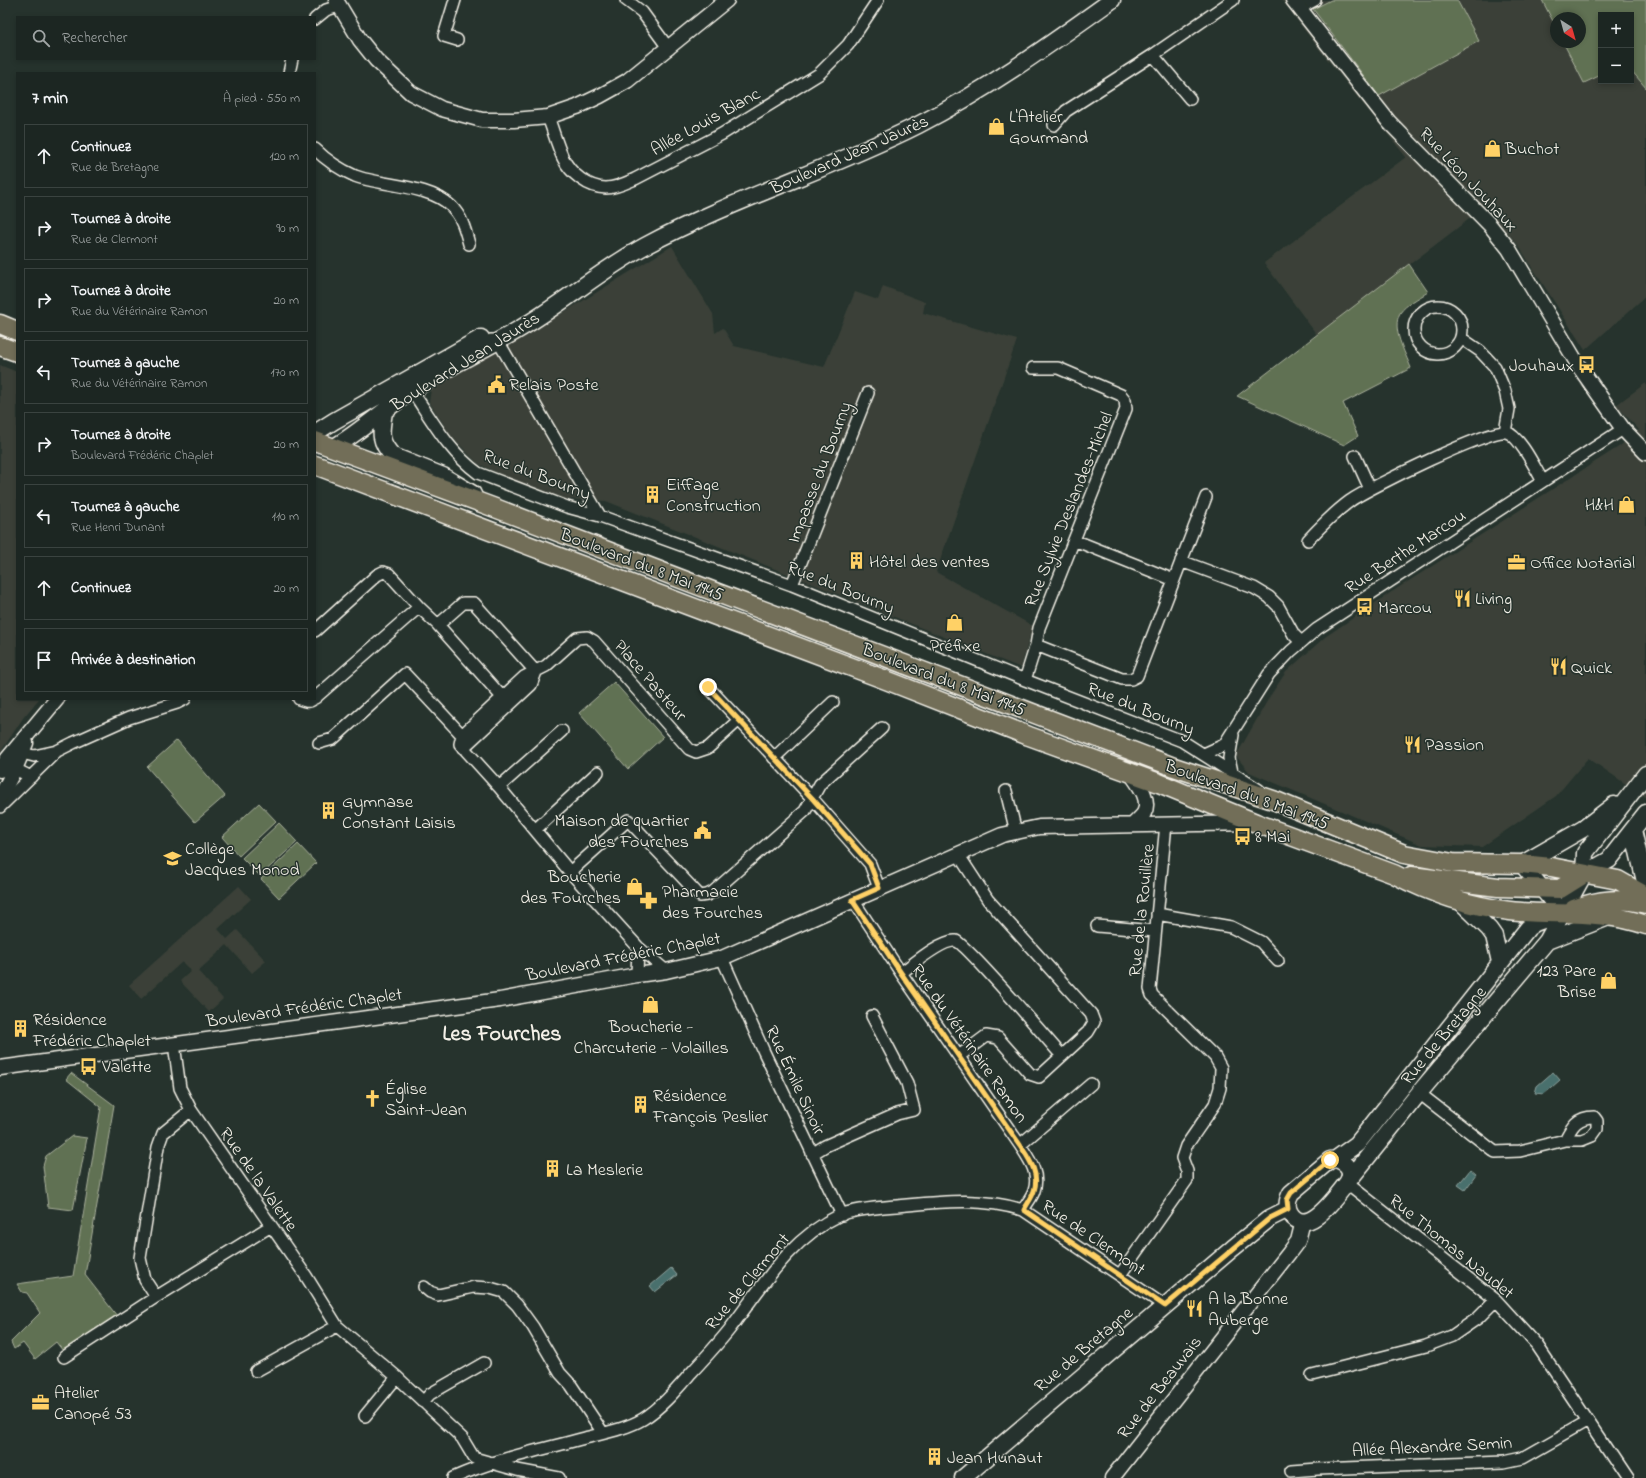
<!DOCTYPE html>
<html lang="fr">
<meta charset="utf-8">
<style>
body{margin:0;font-family:"Indie Flower",sans-serif;background:#29322f;color:#f1f3f6}
.controls{position:absolute;right:12px;top:12px;display:grid;overflow:hidden;border-radius:0px;box-shadow:0 2px 6px #0003}
.controls button{width:36px;height:36px;display:grid;place-items:center;padding:0;border:0;border-bottom:1px solid #3a4340;background:#1c2622;color:#f1f3f6;font:20px sans-serif}
.compass{position:absolute;left:1550px;top:12px;width:36px;height:36px;border-radius:50%;background:#1c2622;box-shadow:0 2px 6px #0003;rotate:143deg}
.stop{position:absolute;width:12px;height:12px;margin:-9px;border:3px solid #ffd166;border-radius:50%;background:#fff}
.stop.end{background:#ffd166;border-color:#fff;box-shadow:0 1px 4px #0008}
.list{margin:0;padding:0;list-style:none}
h2{display:flex;justify-content:space-between;align-items:center;height:52px;margin:0;padding:0 16px;font-size:17px}
h2 small{font-size:13px;font-weight:400;color:#a0a5a5}
.list li{display:grid;grid-template-columns:26px 1fr auto;gap:12px;align-items:center;box-sizing:border-box;height:64px;margin:0 8px 8px;padding:0 8px;border:1px solid #3a4340;border-radius:0px}
.list b{display:block;font-size:15px;white-space:nowrap}
.list p{margin:0;font-size:13px;white-space:nowrap;color:#a0a5a5}
.list em{font-size:13px;font-style:normal;color:#a0a5a5}
.icon{flex:none;width:22px;height:22px;fill:none;stroke:currentColor;stroke-width:2;stroke-linecap:round;stroke-linejoin:round}
.map{position:relative;flex:none;width:1646px;height:1478px;overflow:hidden}
.search{position:absolute;background:#1c2622;box-shadow:0 2px 6px #0003;left:16px;top:16px;width:300px;height:44px;display:flex;align-items:center;gap:10px;box-sizing:border-box;padding:0 14px;border-radius:0px;color:#a0a5a5;font-size:15px}
.panel{position:absolute;background:#1c2622;box-shadow:0 2px 6px #0003;left:16px;top:72px;width:300px;height:628px;border-radius:0px}
.map>svg:first-child{display:block}
</style>
<div class="map">
<svg width="1646" height="1478" viewBox="0 0 1646 1478">
<rect width="100%" height="100%" fill="#26332d"/>
<filter id="ink" filterUnits="userSpaceOnUse"><feTurbulence type="fractalNoise" baseFrequency=".025" numOctaves="2"/><feDisplacementMap in="SourceGraphic" scale="8" xChannelSelector="R" yChannelSelector="G"/><feConvolveMatrix kernelMatrix="1 2 1 2 8 2 1 2 1" color-interpolation-filters="sRGB"/></filter>
<g filter="url(#ink)">
<path fill="#3a4138" fill-rule="evenodd" d="M1282,0H1646V296L1585,350L1518,245L1485,207L1317,335L1264,263L1406,157L1319,49ZM1601,15H1631V81H1601ZM1556,18H1580V42H1556Z
M672,246L713,314L715,333L723,328L734,346L824,367L855,292L878,300L883,286L925,302L923,313L1017,340L936,572L1033,626L1021,668L606,501L561,499L496,473L477,463L451,436L429,402L431,389L581,302Z
M0,365L17,372V699H39L23,718L0,753Z
M1646,383V798L1588,758L1556,796L1482,847L1422,845L1249,772L1236,756L1270,696L1286,672L1325,637L1390,593L1620,446L1639,430L1616,405Z
M239,886L251,899L218,929L227,939L237,930L266,961L252,973L227,945L198,971L223,999L209,1012L180,981L191,971L182,962L141,999L129,985Z"/>
<path fill="#617152" stroke="#aab19d" d="M1331,0H1457L1479,41L1379,96L1313,9Z
M1542,0H1646V88L1631,70V15H1601V75L1584,83L1563,42H1580V18H1556V27Z
M1409,264L1428,292C1419,298 1406,304 1400,313C1391,329 1405,352 1411,368L1343,403L1358,436L1344,445L1237,396Z
M614,682L663,737L628,769L579,713Z
M177,740L225,796L195,822L147,767Z
M259,803L276,821L239,856L222,837Z
M279,823L297,842L260,876L242,858Z
M298,844L316,863L279,898L261,879Z
M71,1073L114,1105L85,1275L117,1316L63,1351L56,1342L35,1359L23,1343L14,1349L11,1342L40,1313L27,1293L22,1292L17,1284L73,1276L101,1107L66,1079Z
M72,1136L87,1138L73,1210L48,1207L43,1166L46,1156Z"/>
<path fill="#4a6f6d" stroke="#8ea39e" d="M1553,1072L1560,1080L1544,1094L1535,1093L1537,1086Z
M1470,1170L1476,1175L1465,1190L1458,1185Z
M671,1268L677,1275L655,1292L650,1286Z"/>
<g fill="none" stroke-linecap="round" stroke-linejoin="round">
<defs>
<path id="minor" d="M455,0L444,36L457,40
M626,0L642,12L669,49
M1300,8L1315,0
M315,19L326,10L339,6
M1153,55L1190,99
M289,73L292,59
M548,117C553,130 557,145 563,158C570,173 588,188 606,188C616,188 626,183 635,179L722,134L819,74L848,45L878,0
M1054,125L1066,111L1153,55L1233,0
M315,149C327,161 339,169 355,176C382,186 430,185 451,206C462,217 465,229 469,244
M1414 330a24 24 0 1 1 48 0a24 24 0 1 1-48 0Z
M1461,338L1480,351L1495,367L1505,391L1509,409L1505,432
M491,340L498,341L600,516
M412,391C432,420 449,452 478,473L567,507L600,516L792,585L1025,680L1182,741L1259,790
M1355,456L1370,489
M1074,540L1174,580
M1308,540C1321,526 1335,512 1350,501C1368,488 1491,428 1506,432C1520,436 1535,468 1542,480
M1181,561L1254,588L1269,597L1278,606L1294,635L1301,642
M792,585L868,393
M315,631L377,575L383,572L389,574L419,607L438,625
M1036,645L1122,679H1131L1137,676L1206,497
M1025,680L1036,645L1039,628L1126,409L1125,400L1121,395L1058,368H1033
M708,687L812,798L870,864L879,888
M502,697L438,625L463,603H474L536,672
M315,698L419,607
M299,699C304,701 309,703 313,699
M319,743L333,739L405,674L462,735
M463,748L531,685L536,672
M1204,754L1224,745L1269,674L1291,651L1317,629L1623,429
M774,758L833,702
M1232,772L1229,758L1233,735
M31,777L15,769L8,758L22,753L34,756L57,751
M499,787L562,731
M1006,791L1016,832
M0,807L57,751L73,743L129,718L177,703L185,699
M535,830L598,772
M958,854L988,900L1091,1014L1094,1022L1088,1032L1039,1077L1030,1074L998,1038L986,1036L959,1056
M570,872L628,820L700,896L707,895L713,892L805,811L820,784L882,728
M853,900L901,973L1020,1145C1029,1159 1040,1173 1034,1191C1032,1198 1026,1204 1023,1210
M1157,914L1231,927L1261,942L1278,961
M1097,926L1155,931
M722,958L764,1052L842,1215
M666,971L638,947L570,872L499,787L460,744L462,735L524,677L546,666L577,638L587,637L594,641L689,749L696,752L708,748L739,720
M901,973C912,965 942,939 956,941C966,944 1049,1041 1062,1056
M637,975L638,947
M174,1044L180,1088L191,1110L306,1276L337,1326L397,1377L462,1438L474,1458L517,1470L559,1478
M1419,1093L1495,1152L1520,1151L1565,1140H1582L1592,1136L1597,1129V1121L1594,1117C1577,1117 1572,1126 1565,1140
M191,1110L163,1133L158,1147L140,1258L145,1280L156,1297L271,1226
M1020,1145L1091,1084
M812,1154L825,1146L897,1114L914,1110L907,1083L872,1016
M1347,1183L1496,1300L1537,1345L1626,1478
M1120,1275L1187,1180V1171L1182,1158L1186,1146L1215,1104L1220,1088L1221,1068L1215,1057L1152,995L1150,989L1166,824
M424,1287L430,1292L438,1295L474,1287L490,1288L504,1292L517,1305L533,1327L560,1373L571,1385L603,1433
M64,1357L156,1297
M256,1371L337,1326
M1312,1375L1426,1346L1452,1336L1478,1318L1496,1300
M423,1402L430,1394L484,1363
M365,1416L397,1377
M1291,1471L1318,1469L1504,1462L1523,1458L1588,1421
M453,1478C495,1459 541,1450 585,1438C604,1433 626,1429 643,1419C661,1408 677,1389 691,1373C704,1359 717,1345 729,1330C762,1287 789,1239 840,1215C857,1208 889,1207 907,1205C948,1201 983,1198 1023,1210L1165,1306"/>
<path id="tertiary" d="M336,0L360,40L376,60L411,93L442,109L482,120H514L548,117L577,107L600,96L627,81L727,0
M1293,0L1389,122L1489,224L1509,249L1580,368L1623,429L1646,453
M0,770L8,758L57,699
M1132,775C1139,785 1151,800 1144,813C1142,817 1136,821 1133,825
M0,797L15,769L26,743
M0,1068L500,1000L637,975L666,971L722,958L1002,835L1039,827L1252,823
M1112,1478L1289,1253L1298,1241L1303,1221"/>
<path id="secondary" d="M384,412C381,431 378,441 393,456L443,476L473,494
M315,433L334,421L481,338
M333,448C361,431 384,410 410,392C442,369 482,351 516,331C560,306 599,271 645,246C733,199 829,170 918,125C987,90 1049,45 1112,0
M1633,830L1646,886
M1584,874L1609,860L1646,813
M1461,902L1489,929L1494,936L1500,962
M1562,913L1522,864L1583,829L1614,805
M1547,941L1611,916
M1336,1159L1357,1144L1528,928L1535,923L1559,914
M1336,1159C1348,1163 1354,1171 1347,1183C1336,1196 1307,1240 1290,1213C1286,1206 1287,1200 1291,1193L1330,1160Z
M1350,1179L1419,1093L1547,941L1584,874L1585,853L1646,774
M963,1478L1233,1248L1270,1218L1288,1209"/>
<path id="primary" d="M0,324L17,331
M0,346L17,352
M315,441L495,508L1174,767L1276,801L1404,854L1453,863L1522,864L1551,867L1618,880L1646,896
M315,465L886,680L1029,736L1159,783L1256,823L1394,874C1430,893 1469,906 1510,911C1555,916 1602,909 1646,925
M1411,876L1498,887L1560,889L1584,874
M1574,909C1600,899 1620,898 1646,904"/>
</defs>
<use href="#minor" stroke="#f4f1e8" stroke-width="14"/>
<use href="#tertiary" stroke="#f4f1e8" stroke-width="17"/>
<use href="#secondary" stroke="#f4f1e8" stroke-width="19"/>
<use href="#primary" stroke="#f4f1e8" stroke-width="21"/>
<use href="#minor" stroke="#26332d" stroke-width="11"/>
<use href="#tertiary" stroke="#26332d" stroke-width="14"/>
<use href="#secondary" stroke="#26332d" stroke-width="16"/>
<use href="#primary" stroke="#726e59" stroke-width="18"/>
</g>
</g>
<g fill="none" stroke-linecap="round" stroke-linejoin="round" filter="url(#ink)">
<path stroke="#ffd166" stroke-width="5" d="M708,687L812,798L870,864L879,888L852,900L901,973L1020,1145C1029,1159 1040,1173 1034,1191C1032,1198 1027,1204 1024,1210L1165,1306L1270,1218L1288,1209L1287,1200L1291,1193L1330,1160"/>
</g>
<defs>
<symbol id="shop-bare" viewBox="-9 -9 18 18"><path d="M-5-2.5h2.3a2.7 3.5 0 0 1 5.4 0H5L5.5 6h-11ZM-1.5-2.5h3a1.5 2.3 0 0 0-3 0Z" fill="#ffd166" stroke="#26332d" stroke-width="2.5" paint-order="stroke"/></symbol>
<symbol id="bus-bare" viewBox="-9 -9 18 18"><path d="M-5-6H5V4H4V6H2V4H-2V6H-4V4H-5ZM-3.5-4V0h7V-4ZM-3.5 1.2v1.5H-2V1.2ZM2 1.2v1.5H3.5V1.2Z" fill="#ffd166" stroke="#26332d" stroke-width="2.5" paint-order="stroke"/></symbol>
<symbol id="civic-bare" viewBox="-9 -9 18 18"><path d="M-.6-6.5H3V-4.5H.6V-3L4-1V1h2V6H-6V1h2V-1L-.6-3ZM-1.2 2.5V6h2.4V2.5Z" fill="#ffd166" stroke="#26332d" stroke-width="2.5" paint-order="stroke"/></symbol>
<symbol id="building-bare" viewBox="-9 -9 18 18"><path d="M-4-6H4V6H1V3H-1V6H-4ZM-2.5-4.3h1.7v1.8h-1.7ZM.8-4.3h1.7v1.8H.8ZM-2.5-1h1.7V.8h-1.7ZM.8-1h1.7V.8H.8Z" fill="#ffd166" stroke="#26332d" stroke-width="2.5" paint-order="stroke"/></symbol>
<symbol id="office-bare" viewBox="-9 -9 18 18"><path d="M-6-3h4V-5.5h4V-3h4V5H-6ZM-1-4.5V-3h2v-1.5ZM-6 0V1H6V0Z" fill="#ffd166" stroke="#26332d" stroke-width="2.5" paint-order="stroke"/></symbol>
<symbol id="restaurant-bare" viewBox="-9 -9 18 18"><path d="M-5-6h1v4h1v-4h1v4h1v-4h1v5L-1.5 .5V6h-2V.5L-5-1ZM5-6V6H3V1.5H1.5Q1.5-4 5-6Z" fill="#ffd166" stroke="#26332d" stroke-width="2.5" paint-order="stroke"/></symbol>
<symbol id="school-bare" viewBox="-9 -9 18 18"><path d="M0-5L7-2L0 1L-7-2ZM-4 1L0 2.5L4 1V4Q0 6-4 4Z" fill="#ffd166" stroke="#26332d" stroke-width="2.5" paint-order="stroke"/></symbol>
<symbol id="pharmacy-bare" viewBox="-9 -9 18 18"><path d="M-2-6h4v4h4v4h-4v4h-4v-4h-4v-4h4Z" fill="#ffd166" stroke="#26332d" stroke-width="2.5" paint-order="stroke"/></symbol>
<symbol id="church-bare" viewBox="-9 -9 18 18"><path d="M-1.2-6h2.4v3.5h3.3v2.4h-3.3V6h-2.4V-.1h-3.3v-2.4h3.3Z" fill="#ffd166" stroke="#26332d" stroke-width="2.5" paint-order="stroke"/></symbol>
</defs>
<g fill-rule="evenodd">
<use href="#shop-bare" x="984" y="114" width="25" height="25"/>
<use href="#shop-bare" x="1480" y="136" width="25" height="25"/>
<use href="#bus-bare" x="1574" y="352" width="25" height="25"/>
<use href="#civic-bare" x="484" y="372" width="25" height="25"/>
<use href="#building-bare" x="640" y="482" width="25" height="25"/>
<use href="#shop-bare" x="1614" y="492" width="25" height="25"/>
<use href="#building-bare" x="844" y="548" width="25" height="25"/>
<use href="#office-bare" x="1504" y="550" width="25" height="25"/>
<use href="#restaurant-bare" x="1450" y="586" width="25" height="25"/>
<use href="#bus-bare" x="1352" y="594" width="25" height="25"/>
<use href="#shop-bare" x="942" y="610" width="25" height="25"/>
<use href="#restaurant-bare" x="1546" y="654" width="25" height="25"/>
<use href="#restaurant-bare" x="1400" y="732" width="25" height="25"/>
<use href="#building-bare" x="316" y="798" width="25" height="25"/>
<use href="#civic-bare" x="690" y="818" width="25" height="25"/>
<use href="#bus-bare" x="1230" y="824" width="25" height="25"/>
<use href="#school-bare" x="160" y="846" width="25" height="25"/>
<use href="#shop-bare" x="622" y="874" width="25" height="25"/>
<use href="#pharmacy-bare" x="636" y="888" width="25" height="25"/>
<use href="#shop-bare" x="1596" y="968" width="25" height="25"/>
<use href="#shop-bare" x="638" y="992" width="25" height="25"/>
<use href="#building-bare" x="8" y="1016" width="25" height="25"/>
<use href="#bus-bare" x="76" y="1054" width="25" height="25"/>
<use href="#church-bare" x="360" y="1086" width="25" height="25"/>
<use href="#building-bare" x="628" y="1092" width="25" height="25"/>
<use href="#building-bare" x="540" y="1156" width="25" height="25"/>
<use href="#restaurant-bare" x="1182" y="1296" width="25" height="25"/>
<use href="#office-bare" x="28" y="1390" width="25" height="25"/>
<use href="#building-bare" x="922" y="1444" width="25" height="25"/>
</g>
<g text-anchor="middle" stroke-width="3" stroke-linejoin="round" paint-order="stroke">
<g font-size="18" fill="#f4f1e8" stroke="#26332d" text-anchor="start">
<text x="1009" y="122">L'Atelier<tspan x="1009" dy="21">Gourmand</tspan></text>
<text x="1505" y="154">Buchot</text>
<text x="1574" y="371" text-anchor="end">Jouhaux</text>
<text x="509" y="390">Relais Poste</text>
<text x="666" y="490">Eiffage<tspan x="666" dy="21">Construction</tspan></text>
<text x="1614" y="510" text-anchor="end">H&amp;H</text>
<text x="869" y="567">Hôtel des ventes</text>
<text x="1530" y="568">Office Notarial</text>
<text x="1475" y="604">Living</text>
<text x="1378" y="613">Marcou</text>
<text x="955" y="651" text-anchor="middle">Préfixe</text>
<text x="1571" y="673">Quick</text>
<text x="1425" y="750">Passion</text>
<text x="342" y="807">Gymnase<tspan x="342" dy="21">Constant Laisis</tspan></text>
<text x="689" y="826" text-anchor="end">Maison de quartier<tspan x="689" dy="21">des Fourches</tspan></text>
<text x="1255" y="842">8 Mai</text>
<text x="185" y="854">Collège<tspan x="185" dy="21">Jacques Monod</tspan></text>
<text x="621" y="882" text-anchor="end">Boucherie<tspan x="621" dy="21">des Fourches</tspan></text>
<text x="662" y="897">Pharmacie<tspan x="662" dy="21">des Fourches</tspan></text>
<text x="1596" y="976" text-anchor="end">123 Pare<tspan x="1596" dy="21">Brise</tspan></text>
<text x="33" y="1025">Résidence<tspan x="33" dy="21">Frédéric Chaplet</tspan></text>
<text x="651" y="1032" text-anchor="middle">Boucherie -<tspan x="651" dy="21">Charcuterie - Volailles</tspan></text>
<text x="102" y="1072">Valette</text>
<text x="385" y="1094">Église<tspan x="385" dy="21">Saint-Jean</tspan></text>
<text x="653" y="1101">Résidence<tspan x="653" dy="21">François Peslier</tspan></text>
<text x="566" y="1175">La Meslerie</text>
<text x="1208" y="1304">A la Bonne<tspan x="1208" dy="21">Auberge</tspan></text>
<text x="54" y="1398">Atelier<tspan x="54" dy="21">Canopé 53</tspan></text>
<text x="947" y="1463">Jean Hunaut</text>
</g>
<g font-size="18" fill="#f4f1e8" stroke="#26332d">
<text transform="translate(705 121) rotate(-29)" y="6">Allée Louis Blanc</text>
<text transform="translate(849 154) rotate(-24)" y="6">Boulevard Jean Jaurès</text>
<text transform="translate(1469 179) rotate(47)" y="6">Rue Léon Jouhaux</text>
<text transform="translate(465 361) rotate(-32)" y="6">Boulevard Jean Jaurès</text>
<text transform="translate(819 472) rotate(-69)" y="6">Impasse du Bourny</text>
<text transform="translate(537 474) rotate(21)" y="6">Rue du Bourny</text>
<text transform="translate(1068 509) rotate(-68)" y="6">Rue Sylvie Deslandes-Michel</text>
<text transform="translate(1405 551) rotate(-33)" y="6">Rue Berthe Marcou</text>
<text transform="translate(642 564) rotate(21)" y="6">Boulevard du 8 Mai 1945</text>
<text transform="translate(841 587) rotate(22)" y="6">Rue du Bourny</text>
<text transform="translate(944 679) rotate(21)" y="6">Boulevard du 8 Mai 1945</text>
<text transform="translate(651 680) rotate(49)" y="6">Place Pasteur</text>
<text transform="translate(1141 708) rotate(22)" y="6">Rue du Bourny</text>
<text transform="translate(1247 794) rotate(20)" y="6">Boulevard du 8 Mai 1945</text>
<text transform="translate(1141 910) rotate(-84)" y="6">Rue de la Rouillère</text>
<text transform="translate(623 956) rotate(-11)" y="6">Boulevard Frédéric Chaplet</text>
<text transform="translate(304 1007) rotate(-8)" y="6">Boulevard Frédéric Chaplet</text>
<text transform="translate(1443 1035) rotate(-50)" y="6">Rue de Bretagne</text>
<text transform="translate(970 1043) rotate(55)" y="6">Rue du Vétérinaire Ramon</text>
<text transform="translate(796 1080) rotate(65)" y="6">Rue Émile Sinoir</text>
<text transform="translate(259 1179) rotate(55)" y="6">Rue de la Valette</text>
<text transform="translate(1094 1237) rotate(34)" y="6">Rue de Clermont</text>
<text transform="translate(1452 1246) rotate(39)" y="6">Rue Thomas Naudet</text>
<text transform="translate(747 1281) rotate(-50)" y="6">Rue de Clermont</text>
<text transform="translate(1083 1349) rotate(-40)" y="6">Rue de Bretagne</text>
<text transform="translate(1159 1387) rotate(-52)" y="6">Rue de Beauvais</text>
<text transform="translate(1432 1446) rotate(-3)" y="6">Allée Alexandre Semin</text>
</g>
<g font-size="22" font-weight="bold" fill="#f4f1e8" stroke="#26332d">
<text x="502" y="1040">Les Fourches</text>
</g>
</g>
</svg>
<div class="controls">
<button>+</button>
<button>−</button>
</div>
<svg class="compass" viewBox="-18 -18 36 36"><path d="M0-13l5 13h-10z" fill="#e53935"/><path d="M0 13l5-13h-10z" fill="#a0a5a5"/></svg>
<div class="stop" style="left:1330px;top:1160px"></div>
<div class="stop end" style="left:708px;top:687px"></div>
<div class="search"><svg class="icon" aria-label="search" viewBox="0 0 24 24"><circle cx="10" cy="10" r="6"/><path d="M15 15l6 6"/></svg>Rechercher</div>
<section class="panel">
<h2>7 min<small>À pied · 550 m</small></h2>
<ul class="list">
<li><svg class="icon" aria-label="ahead" viewBox="0 0 24 24"><path d="M12 20V5M6 11l6-6 6 6"/></svg><div><b>Continuez</b><p>Rue de Bretagne</p></div><em>120 m</em></li>
<li><svg class="icon" aria-label="right" viewBox="0 0 24 24"><path d="M7 20v-9h11M14 6l5 5-5 5"/></svg><div><b>Tournez à droite</b><p>Rue de Clermont</p></div><em>90 m</em></li>
<li><svg class="icon" aria-label="right" viewBox="0 0 24 24"><path d="M7 20v-9h11M14 6l5 5-5 5"/></svg><div><b>Tournez à droite</b><p>Rue du Vétérinaire Ramon</p></div><em>20 m</em></li>
<li><svg class="icon" aria-label="left" viewBox="0 0 24 24"><path d="M17 20v-9H6M10 6l-5 5 5 5"/></svg><div><b>Tournez à gauche</b><p>Rue du Vétérinaire Ramon</p></div><em>170 m</em></li>
<li><svg class="icon" aria-label="right" viewBox="0 0 24 24"><path d="M7 20v-9h11M14 6l5 5-5 5"/></svg><div><b>Tournez à droite</b><p>Boulevard Frédéric Chaplet</p></div><em>20 m</em></li>
<li><svg class="icon" aria-label="left" viewBox="0 0 24 24"><path d="M17 20v-9H6M10 6l-5 5 5 5"/></svg><div><b>Tournez à gauche</b><p>Rue Henri Dunant</p></div><em>110 m</em></li>
<li><svg class="icon" aria-label="ahead" viewBox="0 0 24 24"><path d="M12 20V5M6 11l6-6 6 6"/></svg><div><b>Continuez</b></div><em>20 m</em></li>
<li><svg class="icon" aria-label="arrive" viewBox="0 0 24 24"><path d="M6 21V4h12l-3 4 3 4H6"/></svg><div><b>Arrivée à destination</b></div></li>
</ul>
</section>
</div>
